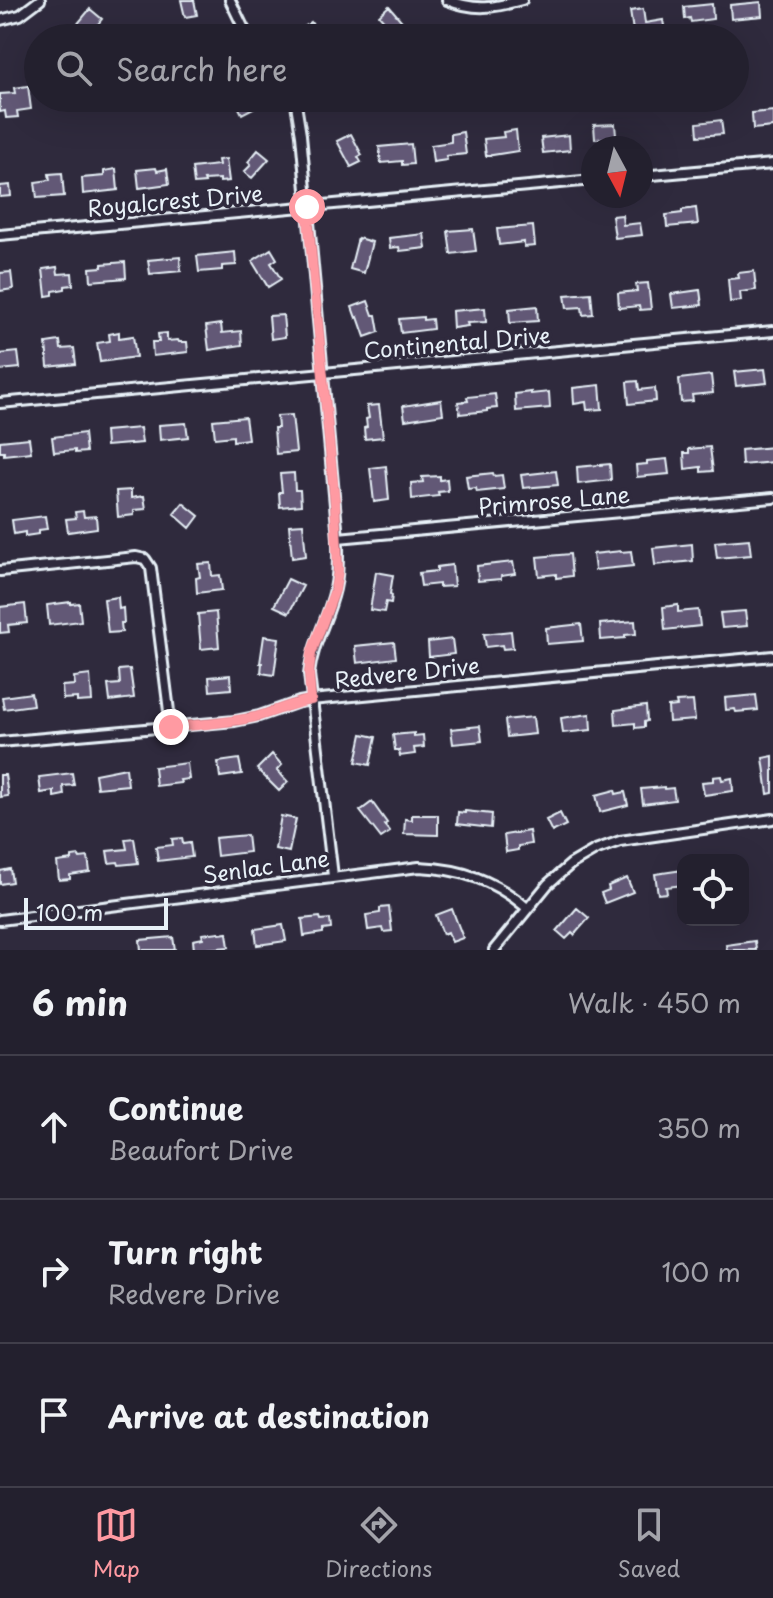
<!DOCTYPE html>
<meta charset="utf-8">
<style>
body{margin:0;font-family:"Playpen Sans",sans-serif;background:#2f2d3a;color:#f1f3f6}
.controls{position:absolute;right:24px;bottom:24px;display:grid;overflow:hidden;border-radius:16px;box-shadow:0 8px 32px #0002}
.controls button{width:72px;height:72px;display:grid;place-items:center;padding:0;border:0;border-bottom:2px solid #403e4a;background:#23202e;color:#f1f3f6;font:40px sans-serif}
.compass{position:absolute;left:581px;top:136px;width:72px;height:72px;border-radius:50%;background:#23202e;box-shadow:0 8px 32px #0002;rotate:173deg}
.scale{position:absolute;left:24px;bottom:20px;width:144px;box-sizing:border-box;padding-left:8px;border:4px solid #e8f1f8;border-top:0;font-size:22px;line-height:28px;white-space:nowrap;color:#e8f1f8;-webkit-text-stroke:6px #2f2a3d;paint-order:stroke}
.stop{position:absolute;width:24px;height:24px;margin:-18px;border:6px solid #ff9aa2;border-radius:50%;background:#fff}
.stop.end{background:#ff9aa2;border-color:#fff;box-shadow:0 2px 8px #0008}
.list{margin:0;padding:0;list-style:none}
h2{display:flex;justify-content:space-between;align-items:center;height:104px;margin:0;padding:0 32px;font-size:34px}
h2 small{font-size:26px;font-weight:400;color:#a3a3aa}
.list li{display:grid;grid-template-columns:52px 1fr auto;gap:24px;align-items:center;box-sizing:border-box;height:144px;padding:0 32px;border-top:2px solid #403e4a}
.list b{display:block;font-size:30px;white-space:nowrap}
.list p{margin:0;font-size:26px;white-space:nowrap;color:#a3a3aa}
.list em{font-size:26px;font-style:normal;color:#a3a3aa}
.icon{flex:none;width:44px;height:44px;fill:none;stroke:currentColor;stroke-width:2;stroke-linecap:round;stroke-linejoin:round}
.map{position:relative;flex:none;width:773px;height:950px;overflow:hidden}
.search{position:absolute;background:#23202e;box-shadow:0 8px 32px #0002;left:24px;right:24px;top:24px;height:88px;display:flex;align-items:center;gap:20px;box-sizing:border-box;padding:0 28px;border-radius:44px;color:#a3a3aa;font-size:30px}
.sheet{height:536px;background:#23202e}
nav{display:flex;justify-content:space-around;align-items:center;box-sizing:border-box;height:112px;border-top:2px solid #403e4a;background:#23202e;font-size:22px;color:#a3a3aa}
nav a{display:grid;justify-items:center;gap:4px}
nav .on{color:#ff9aa2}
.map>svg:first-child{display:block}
</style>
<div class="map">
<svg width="773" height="950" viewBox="0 0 773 950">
<rect width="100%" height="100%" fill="#2f2a3d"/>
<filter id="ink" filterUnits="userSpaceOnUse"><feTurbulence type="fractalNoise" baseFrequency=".0125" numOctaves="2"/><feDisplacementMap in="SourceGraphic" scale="16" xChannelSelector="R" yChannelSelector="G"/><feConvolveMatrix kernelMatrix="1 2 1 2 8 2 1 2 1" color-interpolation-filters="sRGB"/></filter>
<g filter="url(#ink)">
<path fill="#625976" stroke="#e8f1f8" stroke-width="2" d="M181,0H194L197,15L185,17Z
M761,2L762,16L731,19L730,5Z
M712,4L713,19L691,22L690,18L685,19L684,7Z
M389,6L411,32L404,38H399L379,15Z
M90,9L102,19L87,38H76L70,33Z
M643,9L645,23L663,20L666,38H657L656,35L634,38L630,11Z
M311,22L322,38H300L296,33Z
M28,86L31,109L17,111L18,117L6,118L5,111L0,112V94L15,93L14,88Z
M234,98H250L255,107L242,114Z
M773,111V127L753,129L752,113Z
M721,120L723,134L698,136L697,123Z
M615,124L617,147L607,148V138L595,139L594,125Z
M516,130L518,151L486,156L484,139L504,137L503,132Z
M463,132L466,154L446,156L447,160L433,162L431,145L451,142V134Z
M351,134L362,155L358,157L361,162L351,167L337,141Z
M569,135L570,150L543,153L541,138Z
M411,144L413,164L402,165V161L381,163L379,147Z
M258,150L269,159L252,178L244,172L251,165L248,162Z
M226,159L229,181L220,182V179L204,180L205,183L194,184L192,168L219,165L218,160Z
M156,168L157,171L167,169L169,184L139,188L137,170Z
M116,169L118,190L83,194L82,178L104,176V171Z
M62,173L64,196L37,198L35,182L50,180L49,174Z
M10,185L11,196L0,197V186Z
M696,208L698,224L667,227L666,215L682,213V210Z
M622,215L623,225L640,223L642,235L615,238L612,216Z
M533,226L535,246L524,247V242L499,245L497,229Z
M473,229L476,251L451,254L448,231Z
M424,234L426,248L400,251L399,247L390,248L389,238Z
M358,238L372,242L364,273L350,269Z
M271,249L277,259L271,263L281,279L268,287L252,261Z
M235,252L236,265L222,266V270L199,272L197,256Z
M180,257L181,271L150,274L148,260Z
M125,262L126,278L91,281L90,268L102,267V264Z
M57,267L58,274L72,273L73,285L65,286V289L53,291V295L46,296L43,269Z
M754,271L756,290L740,292L741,301L730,302L728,279L739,278L738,273Z
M11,272L13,289L0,291V273Z
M648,283L651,309L640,310L639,306L619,308L618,293L637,291L636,284Z
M700,290L702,305L673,308L671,294Z
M591,293L593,314L583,315L582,307L567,308L565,295Z
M368,301L373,315H376L379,332L365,337L358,317L356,318L352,307Z
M537,306L538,321L510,323L509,309Z
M485,308L486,322L467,323L468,326L453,328L452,311Z
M283,315L285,337L271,339L269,316Z
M423,317V320L432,319L433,329L401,333L399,319Z
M221,324L222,333L241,331L242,345L209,350L206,326Z
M119,332V338L133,336L136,357L100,362L97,343L110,341L109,334Z
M167,333V341L178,340L179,342H187L188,352L153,356L152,342H159L158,334Z
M60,341L61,349L74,348L76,364L48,367L46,343Z
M18,352L20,368L0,370V354Z
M765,369L767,383L736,386L734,372Z
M711,375L713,393L692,395L693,401L681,402L679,379Z
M638,381L639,390L655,388L656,401L629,404L627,382Z
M600,385L602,409L587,410L586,402L574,404L573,388Z
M531,392V394L549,392L550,408L516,411L515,394Z
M495,394L497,408L487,409V411L460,414L458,402L468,401L467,397Z
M441,400L443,414L405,420L403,406Z
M379,405L383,437L365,439L364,428L367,427L366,419L369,418L367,406Z
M292,415L296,452L276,454L274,428H278L277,416Z
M245,417L248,439L233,441V436L215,438L213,420Z
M186,423L188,437L160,440L159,425Z
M140,428L142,443L106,446L105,431Z
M84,433L86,452L75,453V450L54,452L52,437Z
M29,438L31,452L4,455V452H0V441Z
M710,447L713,471L701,472V467L685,469L684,453H689V449Z
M773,447V462L742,465L741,450Z
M667,459L669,474L637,477L636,465L647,464V461Z
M610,464L611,480L578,484L577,467Z
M386,466L389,500L374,502L370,468Z
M556,471L558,485L523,488L521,475Z
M294,473L295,490H300L301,505L280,507L279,492H282L280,474Z
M493,473L494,476L502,475L504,489L477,492L476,488L468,489L466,476Z
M440,476V480L447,479L448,491L438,492L439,496L412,499L411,483L423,482L422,477Z
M131,490V498L144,496L146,509L134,510V515L118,517L116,491Z
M183,503L199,516L190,528L174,514Z
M83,511L84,517L96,516L97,528L68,532L66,519L76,518L75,512Z
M45,516L47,529L39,530V534L25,536V532L14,534L12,520Z
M303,524L306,556L292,558L289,525Z
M749,539L751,555L717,558L715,542Z
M692,544L693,561L655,565L653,548Z
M621,551V552L631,551L633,566L595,570L593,554Z
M570,554L572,576L556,578V574L539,576L537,557Z
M513,562L515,574L501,576V579L478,581L477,566Z
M211,563L212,576L220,575L222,590L197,593L196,578L200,577L198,564Z
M452,565L454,586L439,587V584L421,586L419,573L437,571V567Z
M376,572L393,575L390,594L392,595L391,603L386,602L384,612L370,610Z
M288,579L303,586L289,613L274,606Z
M118,597L119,609L123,608L124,623H121L122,632L108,633L104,599Z
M71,602V604L79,603L81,621L49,625L47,605Z
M25,604L27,623L8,625L9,632L0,633V607Z
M678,605V612L698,610L700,626L665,630L663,607Z
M745,611L747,626L722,628L720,613Z
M216,612L219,647L201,649L198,614Z
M635,621L636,634L625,635V638L601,640L600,624Z
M581,624L583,641L547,644L546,628Z
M511,631L513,648L503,649L502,645L486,647L484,634Z
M264,636L279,638L274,675L261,673L262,663H260Z
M452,639L454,654L429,657L428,642Z
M394,642L396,658L357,663L355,646Z
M130,669L134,698L110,701L108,685L120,684L119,670Z
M90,675L92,701L77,702V698L63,699L62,686L75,685L74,677Z
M230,675L231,689L210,691L209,677Z
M31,693L33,705L4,709L2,697Z
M756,695L758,710L736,712L735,709L726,710L725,698Z
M693,701L695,720L669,722L668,707L677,706L676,702Z
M646,706L647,721L644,722V727L635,728V723L616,725L615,710Z
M590,714L591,730L563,733L561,718Z
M533,717L535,734L507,737L505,720Z
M480,726L482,741L453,744L451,729Z
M414,733V736L423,735L424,747L414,748L415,754L400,756L399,750H395L393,735Z
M362,734L376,737L370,765L356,762Z
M272,754L282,765L277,770L288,782L279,791L257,769Z
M773,756V793L768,794L763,758Z
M239,759L242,774L220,777L218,762Z
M187,763L189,779L180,780L181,783L156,786L154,767Z
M126,768L128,785L97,788L95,774Z
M72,773L74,785L63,786L64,795L54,797V791L41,793L39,777Z
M0,775H5L8,796L0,797Z
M721,776L722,780L732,778L733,791L704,795L702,782L713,781V777Z
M664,787V789L673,788L675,800L643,804L641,789Z
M615,790L616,794L625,792L628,805L600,812L596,795Z
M372,802L387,823L384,825L390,832L381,838L360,811Z
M465,811L492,814L491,828L457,824L458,812L465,813Z
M560,813L566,825L552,832L546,820Z
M412,815H438V835L404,834L405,819L412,820Z
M281,816L296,819L289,852L275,849Z
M529,831L531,844L518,846V850L506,852L504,835Z
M247,835L249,852L217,856L215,838Z
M134,838L138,863L119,865L118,862L109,863L107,851L127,849L125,839Z
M182,838L183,844L190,843L192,857L158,861L156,847L173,845L172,839Z
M79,856L80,858L88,857L90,872L70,875V879L59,880L57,862L72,860V857Z
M10,869L12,882L0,884V871Z
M683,870V885L666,887L667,893L658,894L655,874Z
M627,878L633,892L605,903L601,893L609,890L608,886Z
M389,907L392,931L383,932L382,928L368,930L366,915L380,913V908Z
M577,908L589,918L574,935L572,933L566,939L557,931Z
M452,909L463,938L452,942L448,932L443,934L436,915Z
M320,917L321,920L330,919L331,929L323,930V933L304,936L302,919Z
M283,925L286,941L257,945L255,929Z
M219,932L220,934L227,933L229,947L194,950L193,940L203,938L202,934Z
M173,937L175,950H141L140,940Z
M755,941L756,950H727L726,945Z"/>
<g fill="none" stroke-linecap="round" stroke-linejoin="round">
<defs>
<path id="minor" d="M230,0L244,29L251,38
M447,0C475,11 494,8 522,0
M0,20L20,15L40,0
M295,98L301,135L338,538C338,555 339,572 335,589C328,620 313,641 309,674L333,876
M641,176L773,164
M0,235L593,180
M0,403L773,331
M338,538L773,498
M0,571L136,557L145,559L151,568L171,727
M0,742L235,721L259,716L299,702L311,700L773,656
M0,920L419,867C462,869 494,880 527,908
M494,950L548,884L571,864L595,850L620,841L773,819"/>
</defs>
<use href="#minor" stroke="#e8f1f8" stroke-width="14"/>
<use href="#minor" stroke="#2f2a3d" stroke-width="8"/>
</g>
</g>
<g fill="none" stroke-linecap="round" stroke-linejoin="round" filter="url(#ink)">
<path stroke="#ff9aa2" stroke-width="10" d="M171,727C199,725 227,723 255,717C274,712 291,703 311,700L309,674L311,654L335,590L338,570L335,503L307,207"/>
</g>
<g text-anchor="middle" stroke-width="7" stroke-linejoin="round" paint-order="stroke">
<g font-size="22" fill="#e8f1f8" stroke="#2f2a3d">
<text transform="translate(175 201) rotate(-5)" y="8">Royalcrest Drive</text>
<text transform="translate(457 343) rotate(-5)" y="8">Continental Drive</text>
<text transform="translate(554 501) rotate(-5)" y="8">Primrose Lane</text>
<text transform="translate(407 673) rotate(-6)" y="8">Redvere Drive</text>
<text transform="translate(266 867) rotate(-8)" y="8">Senlac Lane</text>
</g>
</g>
</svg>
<div class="controls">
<button><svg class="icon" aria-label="locate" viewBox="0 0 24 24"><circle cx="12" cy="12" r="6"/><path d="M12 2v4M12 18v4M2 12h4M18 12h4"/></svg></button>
</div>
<svg class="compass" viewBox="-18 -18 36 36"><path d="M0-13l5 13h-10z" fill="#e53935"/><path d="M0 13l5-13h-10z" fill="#a3a3aa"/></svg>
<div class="scale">100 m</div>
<div class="stop" style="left:307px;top:207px"></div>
<div class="stop end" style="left:171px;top:727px"></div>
<div class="search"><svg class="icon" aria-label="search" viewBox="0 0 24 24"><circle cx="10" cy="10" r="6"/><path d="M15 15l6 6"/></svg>Search here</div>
</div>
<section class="sheet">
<h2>6 min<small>Walk · 450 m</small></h2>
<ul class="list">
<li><svg class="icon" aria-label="ahead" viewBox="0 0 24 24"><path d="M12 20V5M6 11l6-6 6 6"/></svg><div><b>Continue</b><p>Beaufort Drive</p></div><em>350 m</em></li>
<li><svg class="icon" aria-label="right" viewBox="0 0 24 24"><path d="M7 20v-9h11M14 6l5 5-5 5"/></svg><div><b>Turn right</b><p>Redvere Drive</p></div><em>100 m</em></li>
<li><svg class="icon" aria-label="arrive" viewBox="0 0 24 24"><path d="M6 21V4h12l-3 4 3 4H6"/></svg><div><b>Arrive at destination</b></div></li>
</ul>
</section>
<nav>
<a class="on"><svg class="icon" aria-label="map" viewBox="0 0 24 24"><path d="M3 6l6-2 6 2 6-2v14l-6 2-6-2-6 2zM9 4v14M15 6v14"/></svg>Map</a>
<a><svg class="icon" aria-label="directions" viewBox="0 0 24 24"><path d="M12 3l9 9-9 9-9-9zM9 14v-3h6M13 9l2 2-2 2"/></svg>Directions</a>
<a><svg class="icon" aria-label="saved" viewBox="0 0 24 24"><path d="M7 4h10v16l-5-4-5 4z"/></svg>Saved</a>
</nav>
